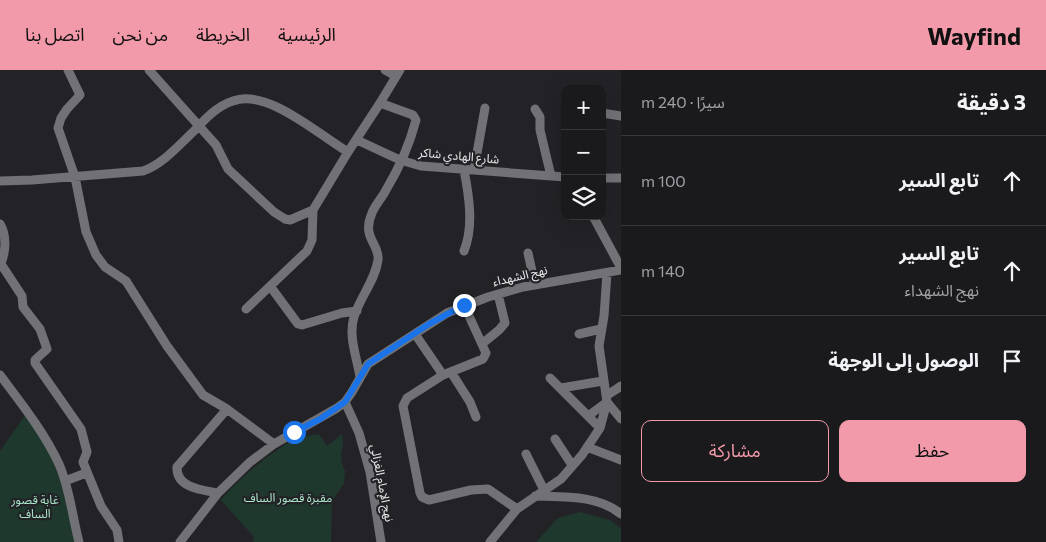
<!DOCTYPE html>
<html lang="ar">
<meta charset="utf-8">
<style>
body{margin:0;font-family:Commissioner,"Noto Sans Arabic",sans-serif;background:#232326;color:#f1f3f6;direction:rtl}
.controls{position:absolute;right:15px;top:15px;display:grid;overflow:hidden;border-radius:10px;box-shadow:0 5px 20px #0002}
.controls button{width:45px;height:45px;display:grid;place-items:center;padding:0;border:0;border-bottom:1px solid #38383b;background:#1a1a1d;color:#f1f3f6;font:25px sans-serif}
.stop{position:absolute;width:15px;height:15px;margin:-11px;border:4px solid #1a73e8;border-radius:50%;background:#fff}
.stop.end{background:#1a73e8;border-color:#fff;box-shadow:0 1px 5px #0008}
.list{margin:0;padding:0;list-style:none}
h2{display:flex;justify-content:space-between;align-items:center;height:65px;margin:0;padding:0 20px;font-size:21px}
h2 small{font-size:16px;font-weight:400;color:#9fa1a4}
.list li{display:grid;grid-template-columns:32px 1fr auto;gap:15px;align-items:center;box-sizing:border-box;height:90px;padding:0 20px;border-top:1px solid #38383b}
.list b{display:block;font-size:19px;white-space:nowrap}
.list p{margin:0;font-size:16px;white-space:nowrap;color:#9fa1a4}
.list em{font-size:16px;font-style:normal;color:#9fa1a4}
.actions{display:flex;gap:10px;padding:15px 20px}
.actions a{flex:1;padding:11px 0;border:1px solid #f39aaa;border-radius:10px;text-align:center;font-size:18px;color:#f39aaa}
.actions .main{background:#f39aaa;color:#111}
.icon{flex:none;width:28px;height:28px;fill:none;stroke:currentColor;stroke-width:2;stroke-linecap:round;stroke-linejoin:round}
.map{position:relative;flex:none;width:621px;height:472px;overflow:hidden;direction:ltr}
header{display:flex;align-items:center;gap:30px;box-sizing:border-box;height:70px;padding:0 25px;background:#f39aaa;color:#111}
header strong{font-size:24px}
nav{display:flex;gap:28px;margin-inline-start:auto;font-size:18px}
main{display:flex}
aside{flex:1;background:#1a1a1d}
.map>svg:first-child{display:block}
</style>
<header>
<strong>Wayfind</strong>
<nav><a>الرئيسية</a><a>الخريطة</a><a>من نحن</a><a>اتصل بنا</a></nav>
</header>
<main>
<aside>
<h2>3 دقيقة<small>سيرًا · 240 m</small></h2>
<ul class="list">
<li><svg class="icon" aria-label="ahead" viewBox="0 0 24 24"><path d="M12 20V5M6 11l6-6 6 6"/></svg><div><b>تابع السير</b></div><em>100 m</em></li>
<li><svg class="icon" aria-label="ahead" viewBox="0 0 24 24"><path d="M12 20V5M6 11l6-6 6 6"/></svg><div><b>تابع السير</b><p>نهج الشهداء</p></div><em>140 m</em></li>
<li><svg class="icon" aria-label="arrive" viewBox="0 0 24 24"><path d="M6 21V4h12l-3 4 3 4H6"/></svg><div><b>الوصول إلى الوجهة</b></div></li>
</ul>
<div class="actions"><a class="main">حفظ</a><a>مشاركة</a></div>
</aside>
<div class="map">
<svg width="621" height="472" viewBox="0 0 621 472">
<rect width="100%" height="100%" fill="#232327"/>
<path fill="#1f382d" d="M26,344L58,396L76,472H0V381Z
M319,364L327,376L342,364L343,373L341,385L342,394L345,401L344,413L332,431L331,472H253L254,467L221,430C236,412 278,374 300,368C306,366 313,365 319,364Z
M580,442L610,450L621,458V472H536L558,448Z"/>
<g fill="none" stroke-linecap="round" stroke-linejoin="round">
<path stroke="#717176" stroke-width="9" d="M68,0L80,25L67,39L61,48L58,58L75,107L86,162L96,185L105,197L126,211L167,276L203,325L227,339L274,374
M149,0L216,75L228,99L274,142L285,149L290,150L313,140
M385,0L396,6
M535,39L540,47V60L551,106
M602,43L621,46
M357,70L400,90L421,96L565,107
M464,100C469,126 474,156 464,181
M474,100L485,38
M602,108H621
M0,111L32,110L143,101C163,94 179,75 194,61C205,49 217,36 233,31C267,18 319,65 348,82
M593,146L621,198
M0,154C7,165 6,184 0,195
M528,183L535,215
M1,194L22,226L23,237L40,259L47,279L35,290V293L81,359L87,382L83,392L101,436L117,460L119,472
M270,216L298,254L302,255L342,243L357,241
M246,239L307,181L312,170L313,140L348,82L380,33L400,0
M415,264L443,305L483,289L486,283L464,235
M579,264L601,259
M483,273L499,260L505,253L498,224
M451,302L470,332L476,347
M0,305C21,333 44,362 59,394C70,419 72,446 79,472
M443,305L407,328L403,336L420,423L422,427L429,430L471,420L488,419L517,439
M360,307C357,288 348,266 354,247C360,227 375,211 378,190C380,174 361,168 372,143C375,135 382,128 386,120C398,100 410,73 416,50L413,45L380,33
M550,308L600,358
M561,318L603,311
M606,326L621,316
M345,332L359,363L370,402L381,472
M588,346L607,332L621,349
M555,369L572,395
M587,377L621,390
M526,384L544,420
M65,411L86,403
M218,423C202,420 176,418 177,397L227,339
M535,426C564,427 598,425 621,444
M180,472L218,423L250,392L274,374L337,338L345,332L352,322L368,294L447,243L488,227L523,217L621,200
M490,472L517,439L561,409L582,385L600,358L607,332L599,276L604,246L607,203"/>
</g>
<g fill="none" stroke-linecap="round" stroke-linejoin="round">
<path stroke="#1a73e8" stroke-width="6" d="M294,362L320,349L345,332L368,294L429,254L464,235"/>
</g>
<g text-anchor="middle" stroke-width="4.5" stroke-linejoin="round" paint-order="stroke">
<g font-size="12" fill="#ebebee" stroke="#232327">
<text transform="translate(459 86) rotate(5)" y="4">شارع الهادي شاكر</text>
<text transform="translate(520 206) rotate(-13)" y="4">نهج الشهداء</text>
<text transform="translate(382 413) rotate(79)" y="4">نهج الإمام الغزالي</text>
</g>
<g font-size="12" fill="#a9e6c9" stroke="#232327">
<text x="288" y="432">مقبرة قصور الساف</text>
<text x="35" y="434">غابة قصور<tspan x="35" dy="14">الساف</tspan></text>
</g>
</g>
</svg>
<div class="controls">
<button>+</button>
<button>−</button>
<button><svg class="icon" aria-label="layers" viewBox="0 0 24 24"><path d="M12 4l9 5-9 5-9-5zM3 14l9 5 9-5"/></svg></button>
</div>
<div class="stop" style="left:294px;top:362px"></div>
<div class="stop end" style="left:464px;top:235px"></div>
</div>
</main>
